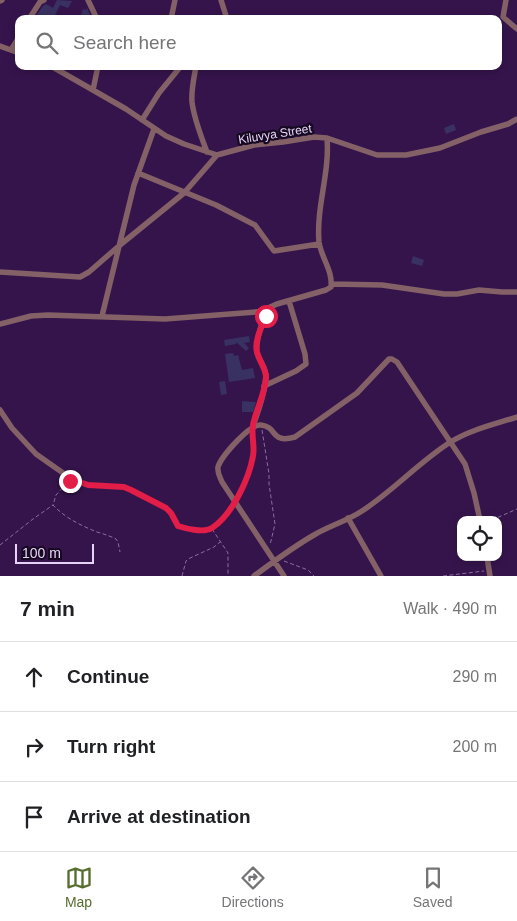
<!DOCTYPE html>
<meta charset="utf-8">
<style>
body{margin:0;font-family:Arial,sans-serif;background:#f6f6f6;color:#202124}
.controls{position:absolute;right:15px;bottom:15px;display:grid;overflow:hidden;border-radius:10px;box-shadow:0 2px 8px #0003}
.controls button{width:45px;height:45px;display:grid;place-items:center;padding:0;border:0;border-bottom:1px solid #e0e0e0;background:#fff;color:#202124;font:25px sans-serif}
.scale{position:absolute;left:15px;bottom:12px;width:79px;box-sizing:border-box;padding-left:5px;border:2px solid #e6d4f7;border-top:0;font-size:14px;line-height:18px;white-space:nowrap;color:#e6d4f7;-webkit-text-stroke:4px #160921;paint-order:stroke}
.stop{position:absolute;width:15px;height:15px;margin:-11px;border:4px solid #e11d48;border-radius:50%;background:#fff}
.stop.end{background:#e11d48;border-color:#fff;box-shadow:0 1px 5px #0008}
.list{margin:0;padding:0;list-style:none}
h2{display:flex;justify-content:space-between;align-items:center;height:65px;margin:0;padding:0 20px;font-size:21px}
h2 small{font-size:16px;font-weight:400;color:#757577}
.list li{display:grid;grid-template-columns:32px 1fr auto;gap:15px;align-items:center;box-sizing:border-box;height:70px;padding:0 20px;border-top:1px solid #e0e0e0}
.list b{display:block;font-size:19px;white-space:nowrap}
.list em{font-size:16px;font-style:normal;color:#757577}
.icon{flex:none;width:28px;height:28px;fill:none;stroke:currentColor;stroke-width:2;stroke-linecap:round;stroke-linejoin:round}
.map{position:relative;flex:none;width:517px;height:576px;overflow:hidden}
.search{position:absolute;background:#fff;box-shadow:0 2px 8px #0003;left:15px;right:15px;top:15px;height:55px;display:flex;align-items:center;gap:12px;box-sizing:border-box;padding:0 18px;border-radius:10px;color:#757577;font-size:19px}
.sheet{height:275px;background:#fff}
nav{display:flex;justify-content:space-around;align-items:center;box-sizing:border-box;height:70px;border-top:1px solid #e0e0e0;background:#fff;font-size:14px;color:#757577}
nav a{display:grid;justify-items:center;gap:2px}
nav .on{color:#556e2e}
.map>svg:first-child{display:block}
</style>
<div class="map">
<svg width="517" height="576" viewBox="0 0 517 576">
<rect width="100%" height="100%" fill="#35144c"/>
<path fill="#383161" d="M57,0L72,1L68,8L60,5L53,19H39L36,16L43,6L46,4L53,8Z
M87,8L91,17V18L81,15L83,9L86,10Z
M454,124L456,130L446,134L444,128Z
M413,256L424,260L422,266L411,263Z
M249,336L250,342L244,343L249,348L246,351L236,342V344L225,346L224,340Z
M233,353L234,356L238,355L242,370L253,368L255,378L229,382L225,354Z
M225,381L227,394L221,395L219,382Z
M242,401L256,402L253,412H242Z"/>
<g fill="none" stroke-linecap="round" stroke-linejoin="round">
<path stroke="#886f9d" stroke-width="1" stroke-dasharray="4 2.5" stroke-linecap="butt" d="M262,430L269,474V484L275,524L270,545
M78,481L88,485L124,487L143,495L166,508L171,513L176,524L182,527L204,530L211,528L231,507
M67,483L56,495L53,505C65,518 82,526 97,532C104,534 110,536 116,539L118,542L120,552
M238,496C249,472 253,462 253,435
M492,520L517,509
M212,529L228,553V576
M0,545L33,519L53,505
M284,561L308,570L314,576
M182,576L186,561L188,559L214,547L220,542
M443,576L484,571"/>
<path stroke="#836166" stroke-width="5.5" d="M88,0L97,19
M221,0L227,19
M506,0L503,17L517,29
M0,1L2,0
M29,19L40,2L44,0
M171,19L175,0
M0,46L19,53
M11,50L19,37
M51,66L126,109L166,136L184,144L217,155L254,145L283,142L314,137L327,138L377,155H406L440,148L481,132L508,124L517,119
M196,66C194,78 191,90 192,102C194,119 201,136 207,152
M93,90L98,66
M142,120L159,93L181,66
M138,173L216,205L255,225L274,251L319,244
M0,272L80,277L89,272L120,245L184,193L217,155
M332,284L382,285L444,294H457L479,290L502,292H517
M102,316L134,185L154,129
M0,324L31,316L48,315L165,319L268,311
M264,386L296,371L306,364L305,354L289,301
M0,410L12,428L36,454L73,480
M253,426C258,411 265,394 266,377C266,367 259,361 257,352C255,343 264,313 270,307C272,306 275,305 277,304L326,290L331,287C333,271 321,257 319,242C316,207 330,173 327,138
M348,518L381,576
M487,557L490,576
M254,576C273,562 293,547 314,535C329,526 347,521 362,511C393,491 418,463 449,443C469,430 495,424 517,417
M284,576L222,482C220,477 217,473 218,467C221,457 250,423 261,425C278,427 270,444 295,437L357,393L389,359H392L397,362L465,464L474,493L480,520"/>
</g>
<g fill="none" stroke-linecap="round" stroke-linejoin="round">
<path stroke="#e11d48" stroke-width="6" d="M70,481H77L88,485L124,487L131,490L166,508L171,513L178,526C187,529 204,533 212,528C232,515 249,479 253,456C255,446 251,435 253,425C256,409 265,395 266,377C266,368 259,361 257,352C254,341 262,326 266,316"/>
</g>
<g text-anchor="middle" stroke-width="4.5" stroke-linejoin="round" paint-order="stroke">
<g font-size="12" fill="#e6d4f7" stroke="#160921">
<text transform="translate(275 134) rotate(-9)" y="4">Kiluvya Street</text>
</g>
</g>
</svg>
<div class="controls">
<button><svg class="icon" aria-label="locate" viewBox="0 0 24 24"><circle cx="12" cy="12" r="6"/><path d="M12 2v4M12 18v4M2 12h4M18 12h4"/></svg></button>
</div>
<div class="scale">100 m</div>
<div class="stop" style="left:266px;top:316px"></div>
<div class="stop end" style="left:70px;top:481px"></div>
<div class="search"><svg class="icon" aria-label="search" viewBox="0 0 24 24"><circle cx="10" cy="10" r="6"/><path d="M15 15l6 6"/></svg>Search here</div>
</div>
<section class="sheet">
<h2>7 min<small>Walk · 490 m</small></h2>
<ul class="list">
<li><svg class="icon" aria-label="ahead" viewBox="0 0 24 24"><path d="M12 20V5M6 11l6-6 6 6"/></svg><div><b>Continue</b></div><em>290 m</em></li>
<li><svg class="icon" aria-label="right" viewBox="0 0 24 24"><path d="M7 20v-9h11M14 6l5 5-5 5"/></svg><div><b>Turn right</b></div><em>200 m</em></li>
<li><svg class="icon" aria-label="arrive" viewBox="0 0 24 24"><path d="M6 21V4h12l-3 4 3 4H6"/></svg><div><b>Arrive at destination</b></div></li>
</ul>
</section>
<nav>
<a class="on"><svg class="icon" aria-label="map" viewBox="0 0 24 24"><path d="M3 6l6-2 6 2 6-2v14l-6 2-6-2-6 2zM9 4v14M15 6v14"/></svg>Map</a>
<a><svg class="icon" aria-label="directions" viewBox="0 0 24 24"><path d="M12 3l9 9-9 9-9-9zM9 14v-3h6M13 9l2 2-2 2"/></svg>Directions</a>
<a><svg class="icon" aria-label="saved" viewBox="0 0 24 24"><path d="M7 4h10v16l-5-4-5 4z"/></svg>Saved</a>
</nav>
